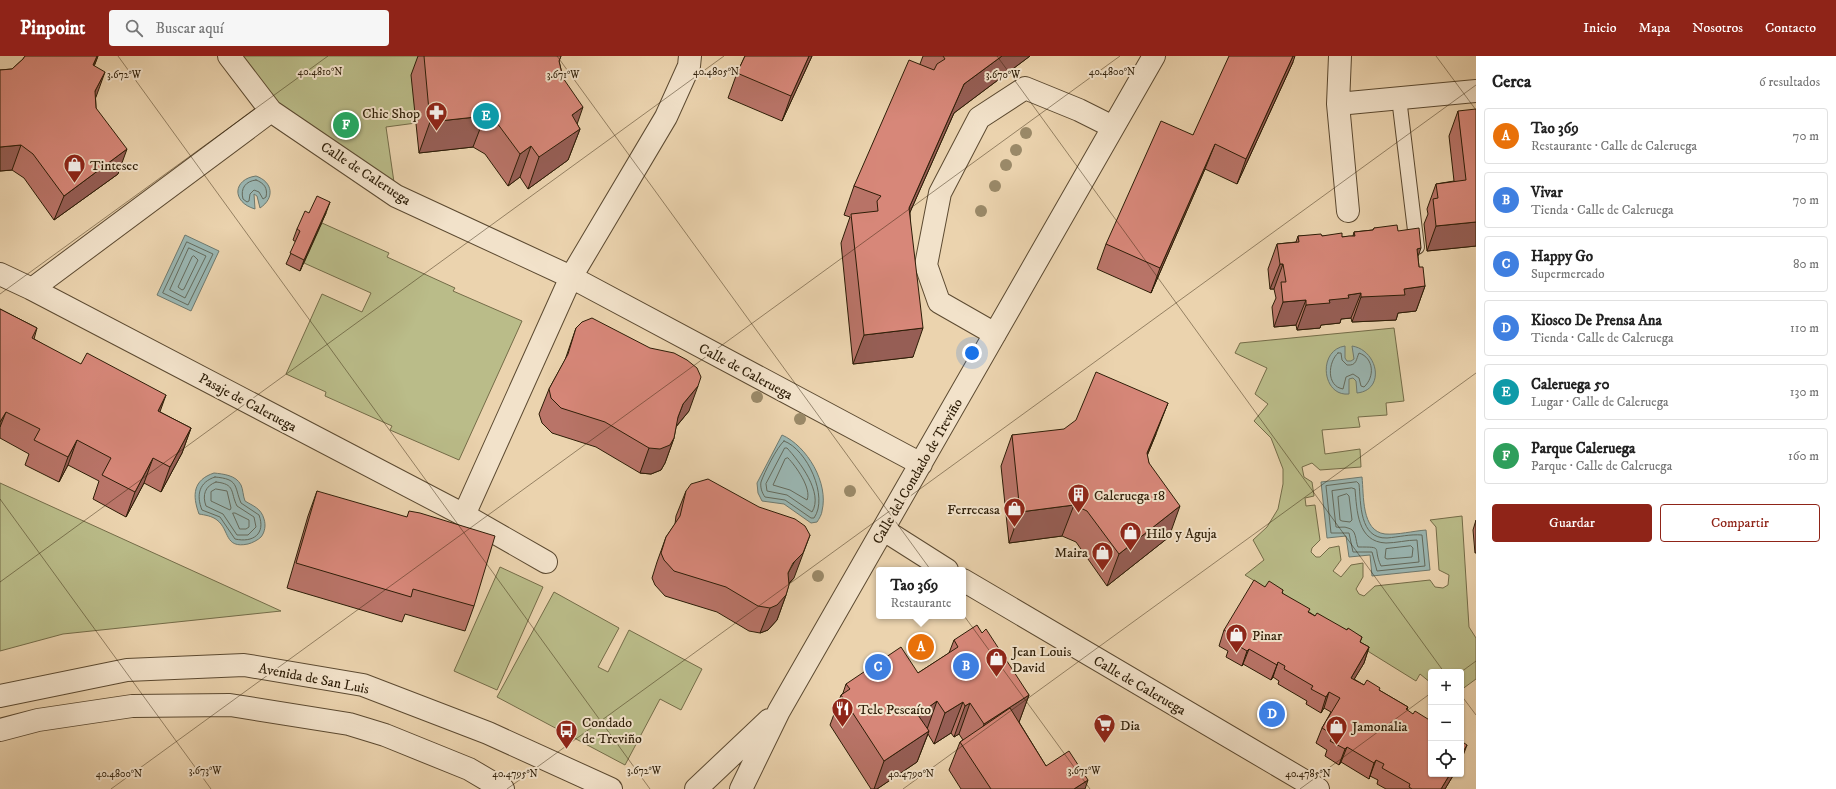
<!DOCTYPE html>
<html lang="es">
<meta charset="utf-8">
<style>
body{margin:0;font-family:"IM FELL DW Pica",serif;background:#f6f6f6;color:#222}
.controls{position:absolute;right:12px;bottom:12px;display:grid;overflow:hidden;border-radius:4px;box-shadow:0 1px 3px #0004}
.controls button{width:36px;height:36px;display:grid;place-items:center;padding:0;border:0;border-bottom:1px solid #e0e0e0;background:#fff;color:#222;font:20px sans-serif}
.you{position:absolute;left:972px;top:297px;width:14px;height:14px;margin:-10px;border:3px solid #fff;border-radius:50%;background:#1a73e8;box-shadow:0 0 0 6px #1a73e833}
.badge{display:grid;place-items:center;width:26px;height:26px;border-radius:50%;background:#8f2418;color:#fff;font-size:13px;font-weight:700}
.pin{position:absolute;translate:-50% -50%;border:2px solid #fff;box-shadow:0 1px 4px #0006}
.popup{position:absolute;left:876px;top:511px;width:90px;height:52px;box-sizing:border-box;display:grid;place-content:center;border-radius:4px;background:#fff;filter:drop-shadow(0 1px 3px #0005);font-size:13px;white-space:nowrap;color:#767676}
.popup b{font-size:15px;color:#222}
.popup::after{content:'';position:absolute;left:50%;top:100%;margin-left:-8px;border:8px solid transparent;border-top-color:#fff}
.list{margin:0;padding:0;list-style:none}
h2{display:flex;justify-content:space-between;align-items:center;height:52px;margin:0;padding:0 16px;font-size:17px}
h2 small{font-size:13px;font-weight:400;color:#767676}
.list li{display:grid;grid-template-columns:26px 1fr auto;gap:12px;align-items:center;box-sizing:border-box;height:56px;margin:0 8px 8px;padding:0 8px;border:1px solid #e0e0e0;border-radius:4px}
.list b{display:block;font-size:15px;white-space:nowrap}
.list p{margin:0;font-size:13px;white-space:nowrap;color:#767676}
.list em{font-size:13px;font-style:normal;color:#767676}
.actions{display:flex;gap:8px;padding:12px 16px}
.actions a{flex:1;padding:9px 0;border:1px solid #8f2418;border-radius:4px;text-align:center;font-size:14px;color:#8f2418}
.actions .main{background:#8f2418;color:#fff}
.icon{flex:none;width:22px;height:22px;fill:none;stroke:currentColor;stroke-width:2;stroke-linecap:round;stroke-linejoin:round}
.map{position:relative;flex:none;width:1476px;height:733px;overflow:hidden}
header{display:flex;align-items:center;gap:24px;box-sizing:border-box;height:56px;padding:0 20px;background:#8f2418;color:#fff}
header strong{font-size:19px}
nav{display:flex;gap:22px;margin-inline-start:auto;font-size:14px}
.search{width:280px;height:36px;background:#f6f6f6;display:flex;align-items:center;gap:10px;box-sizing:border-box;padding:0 14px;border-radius:4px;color:#767676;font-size:15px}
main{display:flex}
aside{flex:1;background:#fff}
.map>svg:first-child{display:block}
</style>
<header>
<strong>Pinpoint</strong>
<div class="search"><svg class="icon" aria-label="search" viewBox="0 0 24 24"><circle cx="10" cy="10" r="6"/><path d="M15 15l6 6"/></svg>Buscar aquí</div>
<nav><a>Inicio</a><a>Mapa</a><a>Nosotros</a><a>Contacto</a></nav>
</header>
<main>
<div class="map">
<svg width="1476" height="733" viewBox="0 0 1476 733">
<rect width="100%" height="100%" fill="#ebd3ae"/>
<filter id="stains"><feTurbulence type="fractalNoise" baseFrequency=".005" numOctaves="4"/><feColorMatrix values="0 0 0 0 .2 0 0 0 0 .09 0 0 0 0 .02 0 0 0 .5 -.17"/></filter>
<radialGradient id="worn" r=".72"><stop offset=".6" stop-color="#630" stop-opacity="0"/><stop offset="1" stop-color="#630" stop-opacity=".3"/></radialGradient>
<path fill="#babc89" stroke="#746c48" d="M229,0H478L416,67L386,71L396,140L271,55Z
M322,167L389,197L387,201L455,232L453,235L522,265L459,404L390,374L392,370L325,340L326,336L286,318L322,238L362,256L371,237L304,207Z
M1394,272L1404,345L1386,347L1387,359L1358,361L1360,371L1322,374L1325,398L1360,393L1361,411L1320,414L1312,407L1302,411L1304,421L1312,426L1314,440L1305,442L1306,450L1315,449L1320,484L1312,492L1311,496L1316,501H1320L1329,492L1339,490L1341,504L1333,515L1341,521L1351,509L1363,507V521L1356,533L1359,538L1364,540L1375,530L1430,524L1435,531L1443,532L1448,529L1449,519L1439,514L1436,471L1430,464L1462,460L1469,571L1476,582V623L1461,634V616H1431V627L1420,618L1416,625L1245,519L1264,504L1253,484L1267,471L1278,453L1283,428V413L1271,382L1254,365L1268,348L1255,338L1267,312L1235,297L1240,287Z
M0,427L281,555L63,578L0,595Z
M500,511L543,531L497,634L454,615Z
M554,536L619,572L598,611L608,616L629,574L702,613L681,654L660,643L625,709L497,641Z"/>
<path fill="#9ab6b2" stroke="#6e796e" d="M256,120C273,126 275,142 260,152L257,140L254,138L255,153C231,146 233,123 256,120Z
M185,179L219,195L191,255L157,239Z
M1345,290V302L1347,305H1351L1354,303L1352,290C1378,294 1386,334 1357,337L1356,325L1353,322L1349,323V338C1322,341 1317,294 1345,290Z
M782,379C807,390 829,427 822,455C822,458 819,463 817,466L811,467L784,448L762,445L758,437L757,427Z
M214,417C223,418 236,419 241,429C243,433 243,440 245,445C253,450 261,452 264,463C266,469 265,476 261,481C258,484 252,487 248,488C224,493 230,474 217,464C212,460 205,459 199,458C192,439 193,424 214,417Z
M1362,421C1364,439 1361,475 1385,478C1398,479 1413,475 1426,474L1430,514L1372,520L1370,499L1349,501L1346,480L1327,482L1321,426Z"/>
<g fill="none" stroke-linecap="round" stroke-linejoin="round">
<path stroke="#646a5c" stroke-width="1" d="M256,124C264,127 268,132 266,141L263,143L259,136L254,134L250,138L249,145L247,146L243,143C240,132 246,125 256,124Z
M187,186L213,198L188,249L163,237Z
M189,192L206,200L185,242L170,234Z
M194,200L198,204L184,233L182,234L178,231L192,201Z
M1338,297H1341L1342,304L1347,309C1357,310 1356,303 1359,297C1374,302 1375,321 1364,331L1361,330L1359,322L1353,318L1346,321L1343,333C1326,330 1328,306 1338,297Z
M784,385C807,393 829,441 814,462H811L785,444L765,441C762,437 760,431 761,426C764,417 777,391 784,385Z
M785,392H787C799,405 824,437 812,456L787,439L767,435L766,428Z
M788,402C796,410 812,433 807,444L790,434L773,429L785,403Z
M215,421C239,423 234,430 241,447L259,459C266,478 253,487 235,483L220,461L202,454C196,439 199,426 215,421Z
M216,426C236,428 230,436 237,450L254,461L256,471L248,479H237L223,458L206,450C202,439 205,430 216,426Z
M1357,426L1359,428C1361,447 1359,483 1387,482C1399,481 1410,478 1422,479L1425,510L1377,515L1372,496H1353L1349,477H1331L1326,430Z
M1352,432L1355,433C1357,454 1357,486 1386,487C1396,487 1407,484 1417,484L1419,506L1381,510C1372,491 1385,491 1358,491C1355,484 1357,474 1348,472C1344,470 1340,472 1336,471L1332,435Z
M216,433L227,435L231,452L230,454L211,445V436Z
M1347,438L1349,440L1352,464L1350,466L1342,465L1340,464L1338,441Z
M233,457H235L249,464V471L246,473H240Z
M1411,490L1413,492L1412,501L1387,503L1385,502L1386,493Z"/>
<defs>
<path id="service" d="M1399,42L1417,191"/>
<path id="minor" d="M229,0L271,55L396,140L571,221L921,408
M1340,0L1338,48L1348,155
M1338,48L1476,35
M0,218L32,233L464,459L546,506
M32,233L271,55
M995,278L939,246L926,209L940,137L979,62L1025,32L1079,54L1113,71
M464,459L571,221L666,61L689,10L690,0
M884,474L947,514
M963,524L1318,733
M696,733L769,664
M741,733L779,655L1154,0"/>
<path id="tertiary" d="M0,640L127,614L244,609L363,629L488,677L611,733
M0,674L38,664L132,650L230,649L349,668L385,679L469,713L503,733"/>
</defs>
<use href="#service" stroke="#5c4a31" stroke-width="16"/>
<use href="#minor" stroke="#5c4a31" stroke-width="24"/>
<use href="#tertiary" stroke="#5c4a31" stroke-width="24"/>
<use href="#service" stroke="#f2e2ca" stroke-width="14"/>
<use href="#minor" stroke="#f2e2ca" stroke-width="22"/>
<use href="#tertiary" stroke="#f2e2ca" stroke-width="22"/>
</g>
<g fill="#9a8968">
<circle cx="1026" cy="77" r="6"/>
<circle cx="1016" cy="94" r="6"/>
<circle cx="1006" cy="109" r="6"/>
<circle cx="995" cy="130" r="6"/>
<circle cx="981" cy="155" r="6"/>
<circle cx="757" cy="341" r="6"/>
<circle cx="800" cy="363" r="6"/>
<circle cx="850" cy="435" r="6"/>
<circle cx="818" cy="520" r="6"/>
</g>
<path fill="#b97468" stroke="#2d1d07" d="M25,0H98L94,10L96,52L118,118L54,164L24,122L12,114L0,115V14L12,13L23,3Z
M418,0H561L559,5L563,22L577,68L580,73L568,104L528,133L520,121L508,130L485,98L473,91L419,97L411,19Z
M745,0H812L782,65L728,42L737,17Z
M923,0H1030L954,57L910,156L913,301L853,308L841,187L850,161L844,159L854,130L920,8Z
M1293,6L1237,128L1205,113L1151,237L1097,213L1106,188L1193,79Z
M1458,55L1476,190L1427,195L1424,168L1428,158L1427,153L1436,128L1454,125L1449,80Z
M309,157H326L300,215L286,208L296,186L293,184L297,173Z
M1374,172L1398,175L1418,201L1419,211L1425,230L1416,255L1398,257L1396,264L1352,266L1351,262L1341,263L1340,267L1321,269L1320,272L1297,274L1296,269L1274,271L1272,251L1276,242L1274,233H1270L1268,213L1277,188L1296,186L1298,180H1322L1342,181L1353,180L1354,176L1373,174Z
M0,253L37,272L34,283L160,356L191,372L182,397L161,436L144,427L126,461L93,443L99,425L68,409L59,426L25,409L29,398L0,382Z
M576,272L689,355L676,371L674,382L665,407L661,414L651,418L640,417L596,391L552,377L542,367L539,358L549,333L565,304Z
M1156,378L1147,400L1169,481L1107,530L1076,486L1062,480L1009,487L1001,410L1012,379Z
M317,435L474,550L465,575L405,558L402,566L287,532L308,460Z
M686,435L794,522L789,528L786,539L777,564L768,574L760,577L749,575L717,556L665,540L655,529L652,522L657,506L666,481L675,468L676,460Z
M1476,464V497H1475L1473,474Z
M1265,531L1283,534L1282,537L1309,556L1315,560L1362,581L1360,586L1369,591L1364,607L1354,623L1364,629L1379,634L1408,651L1407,654L1431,718H1454L1445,733H1386L1377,728L1378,724L1370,720L1369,723L1341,706L1339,709L1325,700L1327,694L1316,687L1322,672L1331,656L1324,652L1321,657L1306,648L1307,645L1278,628L1279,625L1273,621L1271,624L1243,608L1242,610L1226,601L1228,595L1219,590L1224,574Z
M982,577L1029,639L1019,666L1046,710L1085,733H961L949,714L960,686L963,684L959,678L954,681L951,677L934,688L928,678L917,706L877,733H871L830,669L841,639L843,637L846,628L918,617L949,597L954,584Z"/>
<path fill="#965e55" stroke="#2d1d07" d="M97,0H98L95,8L84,34Z
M809,0H812L782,65L791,40Z
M1002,0H1030L954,57L899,181L909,152L964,28Z
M1293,0H1295L1293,6L1237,128L1246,103Z
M105,16L96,41L86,60L95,35Z
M583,51L574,77L580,73L568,104L528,133L539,101L572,59Z
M485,60L473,91L419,97L430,66Z
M1215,88L1205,113L1151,237L1160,212Z
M21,89L12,114L0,115V91Z
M531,90L520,121L508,130L520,98Z
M127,93L118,118L54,164L64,140Z
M330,146L326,157L300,215L304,204Z
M1476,166V190L1427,195L1436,170Z
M1421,192L1412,217L1417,193Z
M1280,208H1283L1274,233H1270Z
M1425,230L1416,255L1398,257L1396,264L1352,266L1361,241L1404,233Z
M1361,237L1351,262L1341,263L1340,267L1321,269L1320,272L1297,274L1306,249L1329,244L1348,239Z
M1306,244L1296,269L1274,271L1283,246Z
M923,272L913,301L853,308L864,279Z
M698,330L689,355L674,373L678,361L683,348Z
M166,339L157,364L158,355Z
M1168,347L1156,378L1135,428L1147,397Z
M6,356L0,371V366Z
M191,372L182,397L161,436L170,411Z
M674,382L665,407L661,414L651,418L640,417L649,392Z
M77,384L68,409L59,426L68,401Z
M153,402L144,427L126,461L135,436Z
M1074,449L1062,480L1009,487L1020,456Z
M1180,450L1169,481L1107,530L1119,498Z
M810,479L794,522L784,532L788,517Z
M786,539L777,564L768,574L760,577L770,552Z
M1369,591L1364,607L1346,637L1351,622Z
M1249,593L1243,608L1242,610L1247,595Z
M1278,606L1273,621L1271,624L1277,609Z
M1329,636L1324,652L1321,657L1326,641Z
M1029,639L1018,669L973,699L984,668Z
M937,645L926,676L918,659Z
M963,646L951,677L934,688L945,657Z
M970,647L959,678L954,681L965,650Z
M929,675L917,706L877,733H874L884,705Z
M1467,689L1461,705V699Z
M1347,691L1341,706L1339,709L1345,693Z
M1376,704L1370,720L1369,723L1374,707Z
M1450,718H1454L1445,733H1441Z
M1088,724L1085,733H1074Z"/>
<path fill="#d78779" stroke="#2d1d07" d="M25,0H97L93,9L105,16L95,35L96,52L127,93L64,140L33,98L21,89L0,91V14L12,13L23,3Z
M424,0H561L559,5L563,22L583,51L572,59L580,73L539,101L531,90L520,98L497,67L485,60L430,66Z
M745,0H809L791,40L737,17Z
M943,0H1002L964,28L909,152L923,272L864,279L851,158L878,155L877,145L881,140L854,130L909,4L934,14L937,8L945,3Z
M1229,0H1293L1246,103L1215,88L1160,212L1106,188L1161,65L1193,79Z
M1476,53V166L1436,170L1433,143L1438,142L1436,128L1466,124L1458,55Z
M317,140L330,146L304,204L290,197L300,175L297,173L305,155L309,157Z
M1397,169L1398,175L1419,172L1421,192L1417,193L1419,211H1423L1425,230L1404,233L1405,239L1361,241V237L1348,239L1349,242L1329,244L1330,247L1306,249V244L1283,246L1281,226H1286L1283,208H1280L1277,188L1299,186L1298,180L1321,178L1322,180L1342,177V181L1349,180H1355L1354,176L1373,174L1374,172Z
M0,253L37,272L32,282L81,308L87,297L166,339L158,355L191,372L170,411L153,402L135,436L102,419L111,402L77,384L68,401L34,384L40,373L6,356L0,366Z
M592,262L650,292L674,297L687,304L697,312L701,321L698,330L683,348L678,361L674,382L670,389L660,393L649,392L605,366L561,352L551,342L549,333L568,298L576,272L582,266Z
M1096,316L1168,347L1147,397L1149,407L1180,450L1119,498L1087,455L1074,449L1020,456L1012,379L1064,373L1076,364Z
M708,423L759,451L795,463L805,470L810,479L803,497L793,507L788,517L789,529L786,539L777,549L770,552L758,550L726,531L674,515L664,504L661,497L666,481L680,460L686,435L691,428Z
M317,435L407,461L409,455L420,457L495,480L474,550L413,533L411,541L296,507Z
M1254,524L1265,531L1269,525L1283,534L1282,537L1310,553L1308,556L1315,560L1317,557L1347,574L1348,572L1362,581L1360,586L1369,591L1351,622L1364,629L1367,624L1380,632L1379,634L1408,651L1406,653L1413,658L1415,655L1431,665V718H1450L1441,733H1412L1409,731L1410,728L1382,712L1384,708L1376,704L1374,707L1347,691L1345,693L1330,685L1334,679L1322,672L1340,642L1329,636L1326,641L1311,633L1313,630L1284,613L1285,610L1278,606L1277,609L1249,593L1247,595L1232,586L1235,581L1224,574Z
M977,569L982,577L986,573L1029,639L984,668L970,647L965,650L963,646L945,657L937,645L918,659L929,675L884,705L841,639L850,633L846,628L901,591L918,617L958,591L954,584Z
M1010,652L1046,710L1069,695L1088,724L1074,733H991L960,686Z
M1461,685L1467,689L1461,699Z"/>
<path fill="none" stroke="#2d1d07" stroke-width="1" stroke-opacity="0.45" d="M118,0L650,733M557,0L1090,733M997,0L1444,616M1436,0L1476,54M0,238L328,0M0,443L211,733M0,526L724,0M1461,616L1476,605M1461,639L1476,659M111,733L1120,0M507,733L1476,29M903,733L1476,317M1300,733L1431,637"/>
<defs>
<symbol id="pharmacy-pin" viewBox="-11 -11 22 30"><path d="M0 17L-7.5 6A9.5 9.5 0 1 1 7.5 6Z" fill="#8f2418" stroke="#f2e2ca"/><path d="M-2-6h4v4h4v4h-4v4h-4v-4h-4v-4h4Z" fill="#fff"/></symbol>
<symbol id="shop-pin" viewBox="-11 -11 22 30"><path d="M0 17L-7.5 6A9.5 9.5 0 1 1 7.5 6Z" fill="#8f2418" stroke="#f2e2ca"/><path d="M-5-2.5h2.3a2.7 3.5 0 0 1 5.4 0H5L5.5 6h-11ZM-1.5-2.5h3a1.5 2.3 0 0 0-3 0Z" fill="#fff"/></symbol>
<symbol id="building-pin" viewBox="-11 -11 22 30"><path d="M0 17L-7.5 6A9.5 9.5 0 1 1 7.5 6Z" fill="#8f2418" stroke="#f2e2ca"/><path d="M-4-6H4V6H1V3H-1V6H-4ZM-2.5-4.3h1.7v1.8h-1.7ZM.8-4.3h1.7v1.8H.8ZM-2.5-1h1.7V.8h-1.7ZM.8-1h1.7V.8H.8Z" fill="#fff"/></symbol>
<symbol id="restaurant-pin" viewBox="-11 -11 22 30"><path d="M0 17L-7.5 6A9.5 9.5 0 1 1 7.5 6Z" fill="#8f2418" stroke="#f2e2ca"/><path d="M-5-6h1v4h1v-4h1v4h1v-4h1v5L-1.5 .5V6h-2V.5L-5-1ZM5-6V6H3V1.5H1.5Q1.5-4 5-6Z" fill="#fff"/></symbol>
<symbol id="supermarket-pin" viewBox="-11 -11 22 30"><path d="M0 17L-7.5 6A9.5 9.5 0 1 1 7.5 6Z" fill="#8f2418" stroke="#f2e2ca"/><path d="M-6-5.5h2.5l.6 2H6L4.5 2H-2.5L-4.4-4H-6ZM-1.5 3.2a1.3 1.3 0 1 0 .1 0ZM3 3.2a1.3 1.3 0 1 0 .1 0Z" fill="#fff"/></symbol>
<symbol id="bus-pin" viewBox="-11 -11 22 30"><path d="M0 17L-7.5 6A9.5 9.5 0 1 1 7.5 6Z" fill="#8f2418" stroke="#f2e2ca"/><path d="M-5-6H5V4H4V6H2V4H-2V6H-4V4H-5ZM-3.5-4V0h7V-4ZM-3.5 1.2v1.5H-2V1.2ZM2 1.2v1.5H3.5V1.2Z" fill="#fff"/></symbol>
</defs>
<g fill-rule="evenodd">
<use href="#pharmacy-pin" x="424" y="44" width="25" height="34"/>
<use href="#shop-pin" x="62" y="96" width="25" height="34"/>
<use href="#building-pin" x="1066" y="426" width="25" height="34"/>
<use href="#shop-pin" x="1002" y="440" width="25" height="34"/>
<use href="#shop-pin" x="1118" y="464" width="25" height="34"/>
<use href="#shop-pin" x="1090" y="484" width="25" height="34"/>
<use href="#shop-pin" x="1224" y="566" width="25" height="34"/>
<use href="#shop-pin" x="984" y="590" width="25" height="34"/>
<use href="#restaurant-pin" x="830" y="640" width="25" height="34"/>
<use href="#supermarket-pin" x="1092" y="656" width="25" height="34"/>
<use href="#shop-pin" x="1324" y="658" width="25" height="34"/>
<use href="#bus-pin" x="554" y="662" width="25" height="34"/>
</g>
<g text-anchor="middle" stroke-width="4" stroke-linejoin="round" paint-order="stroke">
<g font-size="14" fill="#2d1d07" stroke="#f2e2ca" text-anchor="start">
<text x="420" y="62" text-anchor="end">Chic Shop</text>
<text x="90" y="114">Tintesec</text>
<text x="1094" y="444">Caleruega 18</text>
<text x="1000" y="458" text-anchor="end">Ferrecasa</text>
<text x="1146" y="482">Hilo y Aguja</text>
<text x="1088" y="501" text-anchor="end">Maira</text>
<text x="1252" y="584">Pinar</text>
<text x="1012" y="600">Jean Louis<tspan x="1012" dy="16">David</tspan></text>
<text x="858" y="658">Tele Pescaíto</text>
<text x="582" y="671">Condado<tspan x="582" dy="16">de Treviño</tspan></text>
<text x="1120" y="674">Dia</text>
<text x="1352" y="675">Jamonalia</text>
</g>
<g font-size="14" fill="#2d1d07" stroke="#f2e2ca">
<text transform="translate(366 117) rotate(33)" y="5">Calle de Caleruega</text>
<text transform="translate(746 315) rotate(28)" y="5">Calle de Caleruega</text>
<text transform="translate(248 346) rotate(28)" y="5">Pasaje de Caleruega</text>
<text transform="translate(917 415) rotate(-60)" y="5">Calle del Condado de Treviño</text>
<text transform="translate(314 622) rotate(11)" y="5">Avenida de San Luis</text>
<text transform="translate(1140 629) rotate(30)" y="5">Calle de Caleruega</text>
</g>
</g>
<g font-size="10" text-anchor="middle" fill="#2d1d07" stroke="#f2e2ca" stroke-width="4" stroke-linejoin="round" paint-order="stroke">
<text x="320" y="19">40.4810°N</text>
<text x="716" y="19">40.4805°N</text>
<text x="1112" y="19">40.4800°N</text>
<text x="124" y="22">3.672°W</text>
<text x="563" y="22">3.671°W</text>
<text x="1003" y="22">3.670°W</text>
<text x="205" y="718">3.673°W</text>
<text x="644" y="718">3.672°W</text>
<text x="1084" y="718">3.671°W</text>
<text x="119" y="721">40.4800°N</text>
<text x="515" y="721">40.4795°N</text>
<text x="911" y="721">40.4790°N</text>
<text x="1308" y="721">40.4785°N</text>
</g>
<rect width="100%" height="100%" filter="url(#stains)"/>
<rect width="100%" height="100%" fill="url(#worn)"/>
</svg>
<div class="controls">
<button>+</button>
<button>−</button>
<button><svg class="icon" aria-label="locate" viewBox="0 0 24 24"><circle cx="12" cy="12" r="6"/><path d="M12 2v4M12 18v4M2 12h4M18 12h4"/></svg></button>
</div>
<div class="you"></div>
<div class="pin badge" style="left:921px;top:591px;background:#e8710a">A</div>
<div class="popup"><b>Tao 369</b>Restaurante</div>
<div class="pin badge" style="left:966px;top:610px;background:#3f7fe0">B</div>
<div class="pin badge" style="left:878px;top:611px;background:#3f7fe0">C</div>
<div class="pin badge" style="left:1272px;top:658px;background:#3f7fe0">D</div>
<div class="pin badge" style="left:486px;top:60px;background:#0f9aa8">E</div>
<div class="pin badge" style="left:346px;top:69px;background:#2e9e5b">F</div>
</div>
<aside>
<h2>Cerca<small>6 resultados</small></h2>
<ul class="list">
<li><span class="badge" style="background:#e8710a">A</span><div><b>Tao 369</b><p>Restaurante · Calle de Caleruega</p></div><em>70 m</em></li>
<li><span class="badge" style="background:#3f7fe0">B</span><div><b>Vivar</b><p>Tienda · Calle de Caleruega</p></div><em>70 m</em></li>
<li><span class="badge" style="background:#3f7fe0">C</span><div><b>Happy Go</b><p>Supermercado</p></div><em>80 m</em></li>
<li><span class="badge" style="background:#3f7fe0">D</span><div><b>Kiosco De Prensa Ana</b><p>Tienda · Calle de Caleruega</p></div><em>110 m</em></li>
<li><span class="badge" style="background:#0f9aa8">E</span><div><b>Caleruega 50</b><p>Lugar · Calle de Caleruega</p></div><em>130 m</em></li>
<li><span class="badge" style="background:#2e9e5b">F</span><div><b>Parque Caleruega</b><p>Parque · Calle de Caleruega</p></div><em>160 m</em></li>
</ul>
<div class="actions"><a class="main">Guardar</a><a>Compartir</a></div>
</aside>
</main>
